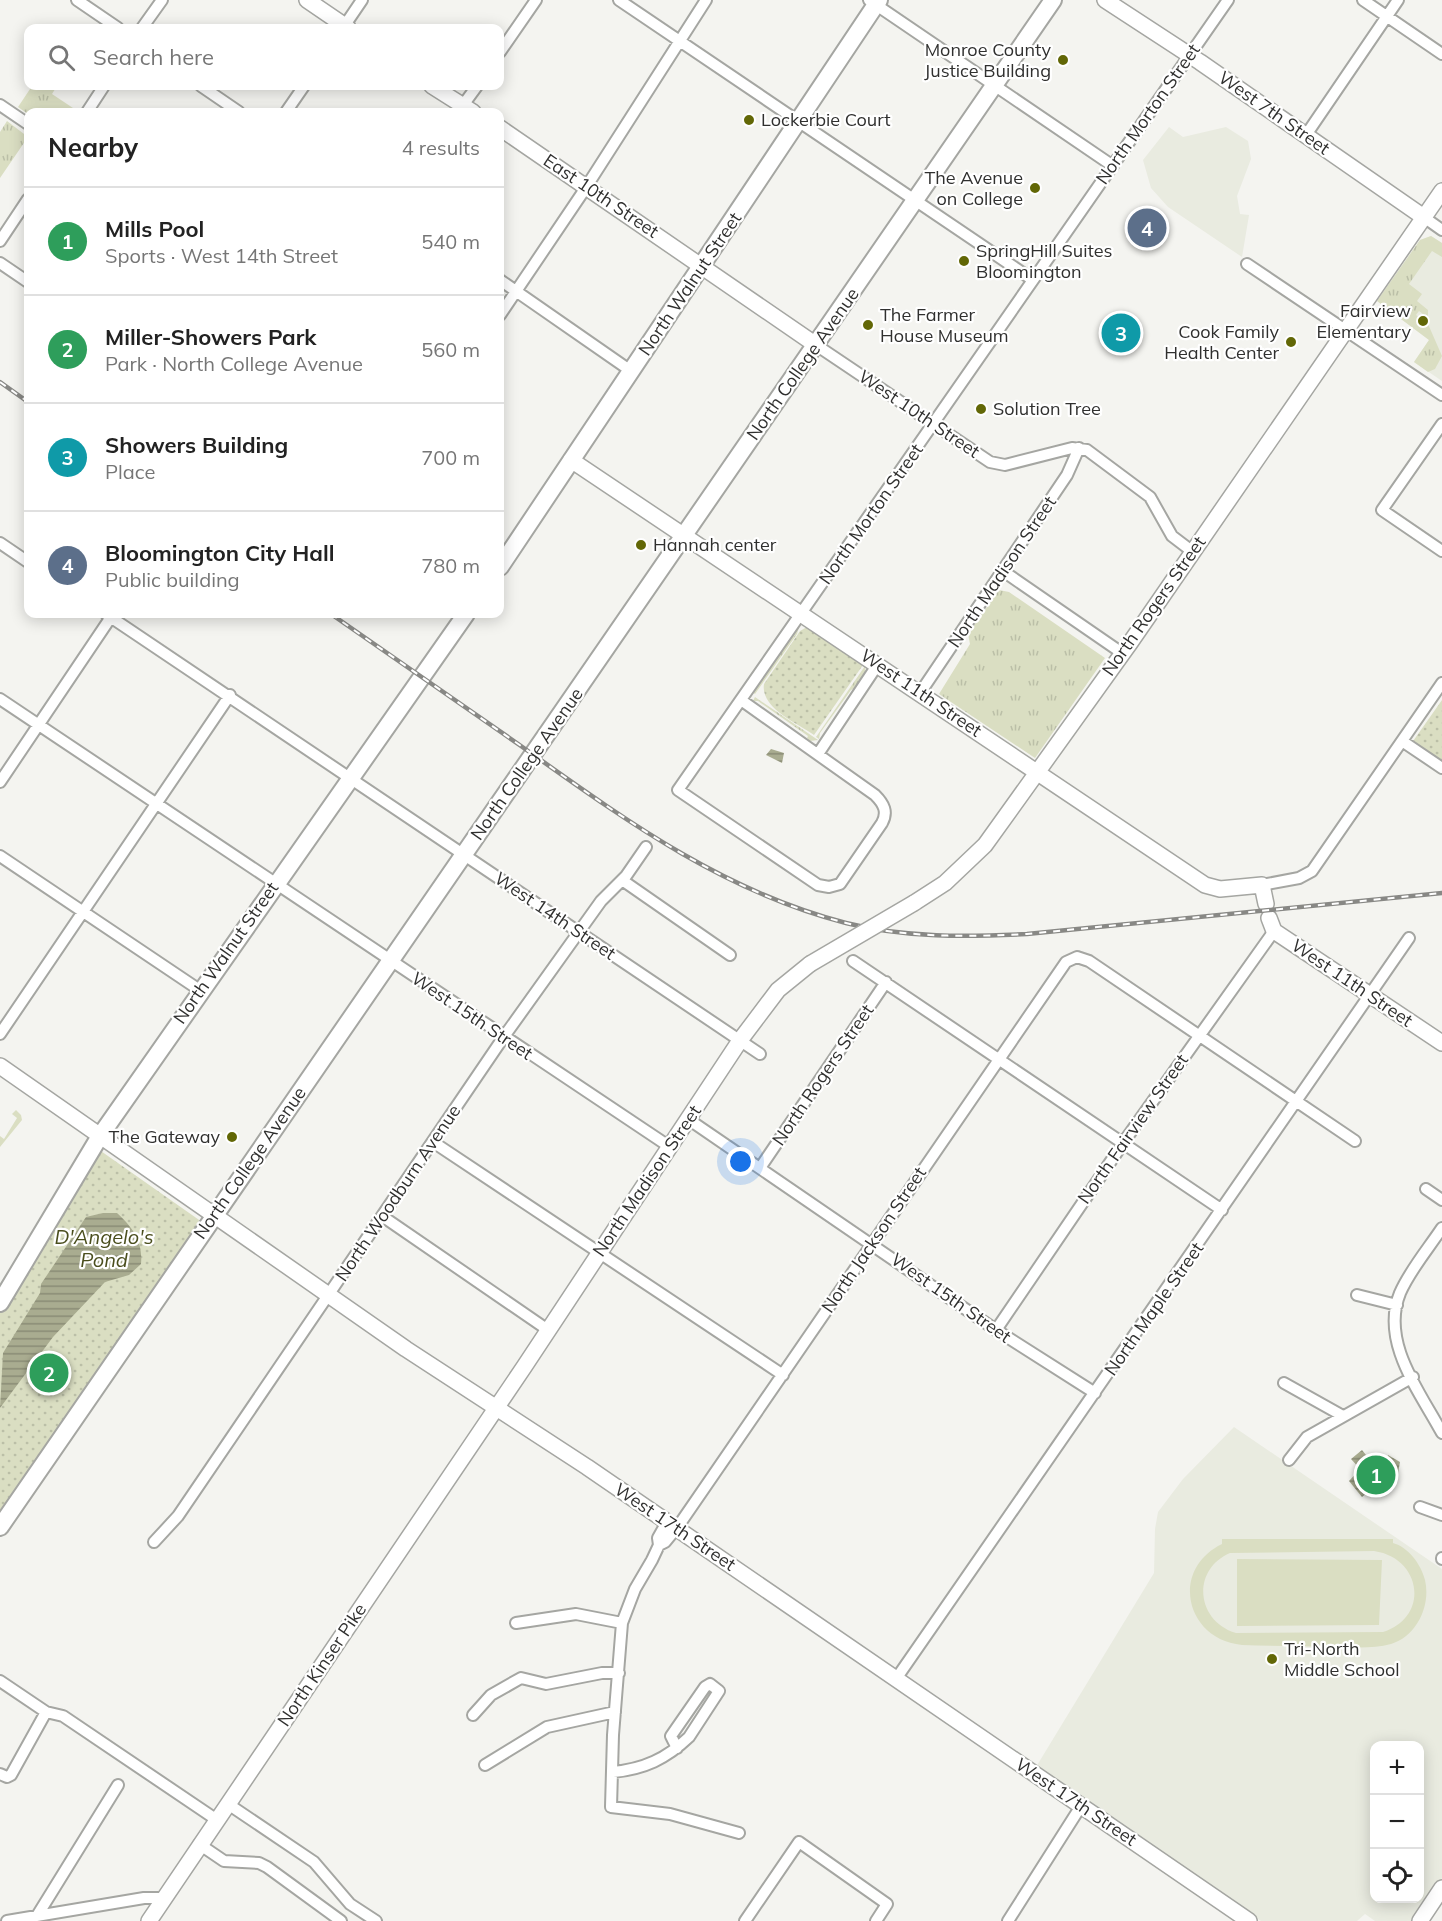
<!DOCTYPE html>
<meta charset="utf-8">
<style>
body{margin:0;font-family:Mulish,sans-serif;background:#f2f2f2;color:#222}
.controls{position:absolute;right:18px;bottom:18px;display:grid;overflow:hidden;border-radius:12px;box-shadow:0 3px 15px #0003}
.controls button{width:54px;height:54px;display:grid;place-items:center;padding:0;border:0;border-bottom:2px solid #e0e0e0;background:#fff;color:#222;font:30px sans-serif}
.you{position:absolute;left:741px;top:1162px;width:21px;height:21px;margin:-15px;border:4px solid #fff;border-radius:50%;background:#1a73e8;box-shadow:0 0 0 9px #1a73e833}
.badge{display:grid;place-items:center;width:39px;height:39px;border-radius:50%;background:#626706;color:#fff;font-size:20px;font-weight:700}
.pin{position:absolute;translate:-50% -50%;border:3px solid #fff;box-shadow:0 2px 6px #0006}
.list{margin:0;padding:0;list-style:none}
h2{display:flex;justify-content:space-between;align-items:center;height:78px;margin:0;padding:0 24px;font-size:26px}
h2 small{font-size:20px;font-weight:400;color:#767676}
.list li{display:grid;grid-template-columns:39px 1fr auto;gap:18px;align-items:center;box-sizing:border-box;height:108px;padding:0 24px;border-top:2px solid #e0e0e0}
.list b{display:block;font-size:22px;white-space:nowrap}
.list p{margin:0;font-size:20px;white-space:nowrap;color:#767676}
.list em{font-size:20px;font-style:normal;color:#767676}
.icon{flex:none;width:33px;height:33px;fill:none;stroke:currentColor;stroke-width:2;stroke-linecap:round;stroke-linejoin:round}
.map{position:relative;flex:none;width:1442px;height:1921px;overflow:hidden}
.search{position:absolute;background:#fff;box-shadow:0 3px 15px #0003;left:24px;top:24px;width:480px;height:66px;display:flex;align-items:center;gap:15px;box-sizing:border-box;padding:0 21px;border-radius:12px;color:#767676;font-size:22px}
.panel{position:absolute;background:#fff;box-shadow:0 3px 15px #0003;left:24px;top:108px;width:480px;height:510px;border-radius:12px}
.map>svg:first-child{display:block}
</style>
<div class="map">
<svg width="1442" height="1921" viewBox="0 0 1442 1921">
<defs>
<pattern id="grass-tufts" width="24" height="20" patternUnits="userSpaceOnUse" patternTransform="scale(1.5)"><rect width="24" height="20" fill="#dadec2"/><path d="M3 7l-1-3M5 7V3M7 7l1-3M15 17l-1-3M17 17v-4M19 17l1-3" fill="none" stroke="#bbbfa7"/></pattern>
<pattern id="park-dots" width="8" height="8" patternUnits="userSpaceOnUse" patternTransform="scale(1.5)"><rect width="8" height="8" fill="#dadec2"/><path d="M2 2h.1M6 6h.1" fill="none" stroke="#bbbfa7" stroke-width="1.8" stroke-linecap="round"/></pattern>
<pattern id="water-rules" width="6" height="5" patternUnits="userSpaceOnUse" patternTransform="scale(1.5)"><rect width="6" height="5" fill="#a9ac90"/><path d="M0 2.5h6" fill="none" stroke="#8a8c76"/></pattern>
</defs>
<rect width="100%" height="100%" fill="#f4f4f0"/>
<path fill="#e9ebe0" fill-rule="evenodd" d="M1169,127L1183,137L1226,127L1248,141L1251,159L1237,196L1240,214L1249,215L1242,257L1168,207L1151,188L1143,160Z
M1431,236L1442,243V381L1414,362L1429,340L1377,301L1420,240Z
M1234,1427L1442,1569V1878L1413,1921H1375L1365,1914L1357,1921H1261L1036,1767L1154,1573L1155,1529L1158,1512L1183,1479ZM1374,1746H1420V1898H1374Z"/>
<path fill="url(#grass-tufts)" d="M32,86H57L52,94L79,112L28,114L18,107Z
M7,121L28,137L0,178V132Z
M1431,236L1442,243V257L1432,251L1409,284L1422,294L1417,301L1428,310V318L1419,311L1416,315L1428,324L1442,356L1435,369L1428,372L1414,362L1429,340L1377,301L1420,240Z
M999,590L1009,592L1105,658L1035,758L939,694L970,644L968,634Z
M800,624L797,634L755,694L752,692L756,689Z
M865,666C867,675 859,687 851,690L820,733L819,739L816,737Z
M755,697L818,740L810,741L807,738L808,736L758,701H753Z
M16,1110L21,1115L22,1120L0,1147V1136L4,1139L17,1118L12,1114Z"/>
<path fill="url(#park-dots)" d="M807,627L863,665L814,735C797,723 760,708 764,684L800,631Z
M1442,700V765L1411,744Z
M98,1149L202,1222L0,1513V1313Z"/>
<path fill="#dadec2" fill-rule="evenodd" d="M1222,1539H1393V1543C1408,1547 1421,1564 1425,1580C1431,1605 1417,1636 1391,1644C1373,1649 1353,1647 1335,1647C1304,1646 1273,1646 1242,1645C1186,1640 1169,1570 1222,1544ZM1374,1551C1422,1558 1430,1617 1383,1632L1236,1633C1196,1621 1191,1570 1230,1553Z
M1237,1559L1382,1560L1379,1625L1237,1626Z"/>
<path fill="url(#water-rules)" d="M771,749L784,753L782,763L766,755Z
M103,1213H117C133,1228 143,1241 141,1264L129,1275L105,1282L53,1337L0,1408L3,1353L40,1293L41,1284L86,1217Z
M1362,1450L1374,1465L1384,1467L1388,1455L1400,1462L1396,1484L1381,1481L1362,1497L1349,1481L1360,1469L1351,1459Z"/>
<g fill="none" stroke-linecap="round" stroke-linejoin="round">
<defs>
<path id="street" d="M77,0L118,28
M619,0L1033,280
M869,0L1113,166
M1363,0L1442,54
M142,28L162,0
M343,28L362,0
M500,52L536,0
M201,86L239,112
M0,105L28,124
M87,112L104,86
M286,112L304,86
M458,112L477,86
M1306,135L1398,0
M1425,218L1442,230
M0,241L28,199
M0,263L28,282
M1247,264L1442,395
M500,280L631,371
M500,315L583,192L706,0
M816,345L990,462L1005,465L1072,448L1087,450L1150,497L1172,536L1193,552
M1442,424L1382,510L1442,551
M0,543L28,562
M1003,571L1122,653
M106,614L760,1054
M920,693L1067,475L1079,448
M0,699L670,1147
M741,700L875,795C884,804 888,812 882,823L840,884L829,887L818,885L678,790L1228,0
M1402,741L1442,768
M818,754L878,664
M0,782L111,617
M0,856L201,991
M622,880L730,955
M1262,885L1299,878L1312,871L1442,683
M853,961L1222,1210
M0,1034L230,695
M688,1119L996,1330L1095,1393
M433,1142L783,1375
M760,1168L886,982
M1426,1189L1442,1200
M382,1216L548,1330
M1442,1228C1428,1249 1410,1270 1400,1293C1380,1342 1420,1392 1442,1433
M1357,1295L1397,1305
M996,1330L1128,1136L1274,931
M1284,1383L1343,1416
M1289,1460L1307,1437L1413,1377
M1420,1507L1442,1515
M667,1522L658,1538L659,1545L652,1560L635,1589L622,1623L613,1735L611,1807L670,1814L739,1833
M154,1542L178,1516L503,1038L601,901L626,876L646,847
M659,1545L665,1542L679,1525L1066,962L1077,957L1089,961L1355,1141
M1442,1559V1558
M516,1623L576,1614L622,1623
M896,1679L1409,938
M0,1681L46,1712L63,1716L217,1820
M473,1715L491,1695L521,1678L546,1684L602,1673H619
M485,1765L547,1727L615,1712
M613,1772C644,1769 666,1759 689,1737L719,1691L710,1684L705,1687L671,1736L677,1748
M0,1774L7,1777L11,1775L46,1712
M228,1804L314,1862L350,1904L376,1921
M199,1844L224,1861L259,1863L267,1867L341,1921
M37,1916L118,1785
M7,1921L144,1898H165
M745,1921L799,1842L887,1904L876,1921
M1008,1921L1081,1806"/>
<path id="secondary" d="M307,0L348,28
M1105,0L1200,62L1425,218
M432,86L473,112
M500,128L816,345
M571,460L1205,885L1220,889L1262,885L1266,904
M914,903L945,883L985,845L1130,643L1442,191
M1269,918L1274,931L1442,1043
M0,1066L406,1349L587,1467L1249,1921
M149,1921L524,1367L741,1039L778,990L810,964
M1420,1921L1442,1888"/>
<path id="primary" d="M500,567L879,0
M0,1303L100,1136L466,614
M0,1527L1053,0"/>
</defs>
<use href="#street" stroke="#a5a6a2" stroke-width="14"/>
<use href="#secondary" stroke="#a5a6a2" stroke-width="18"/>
<use href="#primary" stroke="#a5a6a2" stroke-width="20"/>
<use href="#street" stroke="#fff" stroke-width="10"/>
<use href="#secondary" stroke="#fff" stroke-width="15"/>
<use href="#primary" stroke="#fff" stroke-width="16"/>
<defs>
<path id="rail" d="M0,382L28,402
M331,614C394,658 458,702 521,746C624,819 722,891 846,923C905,938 967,937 1027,934L1442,893"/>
</defs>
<use href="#rail" stroke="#888885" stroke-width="4.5"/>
<use href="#rail" stroke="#fff" stroke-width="2" stroke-dasharray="7" stroke-linecap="butt"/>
<defs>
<path id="secondary-bridge" d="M810,964L914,903"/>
</defs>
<use href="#secondary-bridge" stroke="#a5a6a2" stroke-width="18" stroke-linecap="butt"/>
<use href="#secondary-bridge" stroke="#fff" stroke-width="15"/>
</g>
<g fill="#626706" stroke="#fff" stroke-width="2">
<circle cx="1063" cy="60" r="6"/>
<circle cx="749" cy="120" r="6"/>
<circle cx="1035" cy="188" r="6"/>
<circle cx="964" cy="261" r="6"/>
<circle cx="1423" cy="321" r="6"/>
<circle cx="868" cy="325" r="6"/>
<circle cx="1291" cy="342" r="6"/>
<circle cx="981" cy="409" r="6"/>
<circle cx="641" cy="545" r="6"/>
<circle cx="232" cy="1137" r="6"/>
<circle cx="1272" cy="1659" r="6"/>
</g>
<g text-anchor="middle" stroke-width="4.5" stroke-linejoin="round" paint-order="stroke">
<g font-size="18" fill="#30302f" stroke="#fff" text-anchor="start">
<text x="1051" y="56" text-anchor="end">Monroe County<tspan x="1051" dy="21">Justice Building</tspan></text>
<text x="761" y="126">Lockerbie Court</text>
<text x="1023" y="184" text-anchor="end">The Avenue<tspan x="1023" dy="21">on College</tspan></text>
<text x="976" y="257">SpringHill Suites<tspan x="976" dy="21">Bloomington</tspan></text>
<text x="1411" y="317" text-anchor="end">Fairview<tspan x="1411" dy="21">Elementary</tspan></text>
<text x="880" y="321">The Farmer<tspan x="880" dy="21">House Museum</tspan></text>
<text x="1279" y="338" text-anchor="end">Cook Family<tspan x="1279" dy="21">Health Center</tspan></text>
<text x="993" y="415">Solution Tree</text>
<text x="653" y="551">Hannah center</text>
<text x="220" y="1143" text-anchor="end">The Gateway</text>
<text x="1284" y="1655">Tri-North<tspan x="1284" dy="21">Middle School</tspan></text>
</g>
<g font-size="18" fill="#30302f" stroke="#fff">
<text transform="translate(1274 113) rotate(35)" y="6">West 7th Street</text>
<text transform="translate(1148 114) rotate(-55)" y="6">North Morton Street</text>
<text transform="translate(601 196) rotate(34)" y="6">East 10th Street</text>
<text transform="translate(690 284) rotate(-56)" y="6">North Walnut Street</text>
<text transform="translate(803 364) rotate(-55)" y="6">North College Avenue</text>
<text transform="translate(919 414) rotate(34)" y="6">West 10th Street</text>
<text transform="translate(871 514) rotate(-55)" y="6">North Morton Street</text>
<text transform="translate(1002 572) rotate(-56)" y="6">North Madison Street</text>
<text transform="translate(1154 606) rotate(-55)" y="6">North Rogers Street</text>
<text transform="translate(921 693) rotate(34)" y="6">West 11th Street</text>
<text transform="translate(527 764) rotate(-55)" y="6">North College Avenue</text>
<text transform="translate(555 916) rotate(34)" y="6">West 14th Street</text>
<text transform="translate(226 953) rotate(-55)" y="6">North Walnut Street</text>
<text transform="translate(1352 983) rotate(34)" y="6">West 11th Street</text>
<text transform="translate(472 1016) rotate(34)" y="6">West 15th Street</text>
<text transform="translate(823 1075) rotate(-56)" y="6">North Rogers Street</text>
<text transform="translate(1133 1129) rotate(-55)" y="6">North Fairview Street</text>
<text transform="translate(250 1163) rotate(-55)" y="6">North College Avenue</text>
<text transform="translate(647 1181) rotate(-56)" y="6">North Madison Street</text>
<text transform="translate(398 1193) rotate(-56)" y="6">North Woodburn Avenue</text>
<text transform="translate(874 1240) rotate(-56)" y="6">North Jackson Street</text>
<text transform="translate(951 1298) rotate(35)" y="6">West 15th Street</text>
<text transform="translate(1154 1309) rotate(-55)" y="6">North Maple Street</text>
<text transform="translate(675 1527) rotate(34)" y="6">West 17th Street</text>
<text transform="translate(322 1665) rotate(-56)" y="6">North Kinser Pike</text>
<text transform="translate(1076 1802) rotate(34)" y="6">West 17th Street</text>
</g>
<g font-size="20" font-style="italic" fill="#4a4e1d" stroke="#fff">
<text x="104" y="1244">D'Angelo's<tspan x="104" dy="23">Pond</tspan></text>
</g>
</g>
</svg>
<div class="controls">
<button>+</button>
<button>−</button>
<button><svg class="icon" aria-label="locate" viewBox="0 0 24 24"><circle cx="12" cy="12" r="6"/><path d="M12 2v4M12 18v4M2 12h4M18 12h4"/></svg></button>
</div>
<div class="you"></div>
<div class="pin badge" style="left:1376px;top:1475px;background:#2e9e5b">1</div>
<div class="pin badge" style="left:49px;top:1373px;background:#2e9e5b">2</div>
<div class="pin badge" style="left:1121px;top:333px;background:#0f9aa8">3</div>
<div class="pin badge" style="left:1147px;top:228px;background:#5c6f8a">4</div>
<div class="search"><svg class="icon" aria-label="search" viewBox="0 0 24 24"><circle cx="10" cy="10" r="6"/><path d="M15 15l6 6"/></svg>Search here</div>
<section class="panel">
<h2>Nearby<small>4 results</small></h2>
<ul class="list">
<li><span class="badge" style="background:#2e9e5b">1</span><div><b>Mills Pool</b><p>Sports · West 14th Street</p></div><em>540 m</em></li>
<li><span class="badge" style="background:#2e9e5b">2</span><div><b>Miller-Showers Park</b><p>Park · North College Avenue</p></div><em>560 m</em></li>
<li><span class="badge" style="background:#0f9aa8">3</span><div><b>Showers Building</b><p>Place</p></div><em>700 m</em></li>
<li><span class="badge" style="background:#5c6f8a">4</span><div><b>Bloomington City Hall</b><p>Public building</p></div><em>780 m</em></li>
</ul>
</section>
</div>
